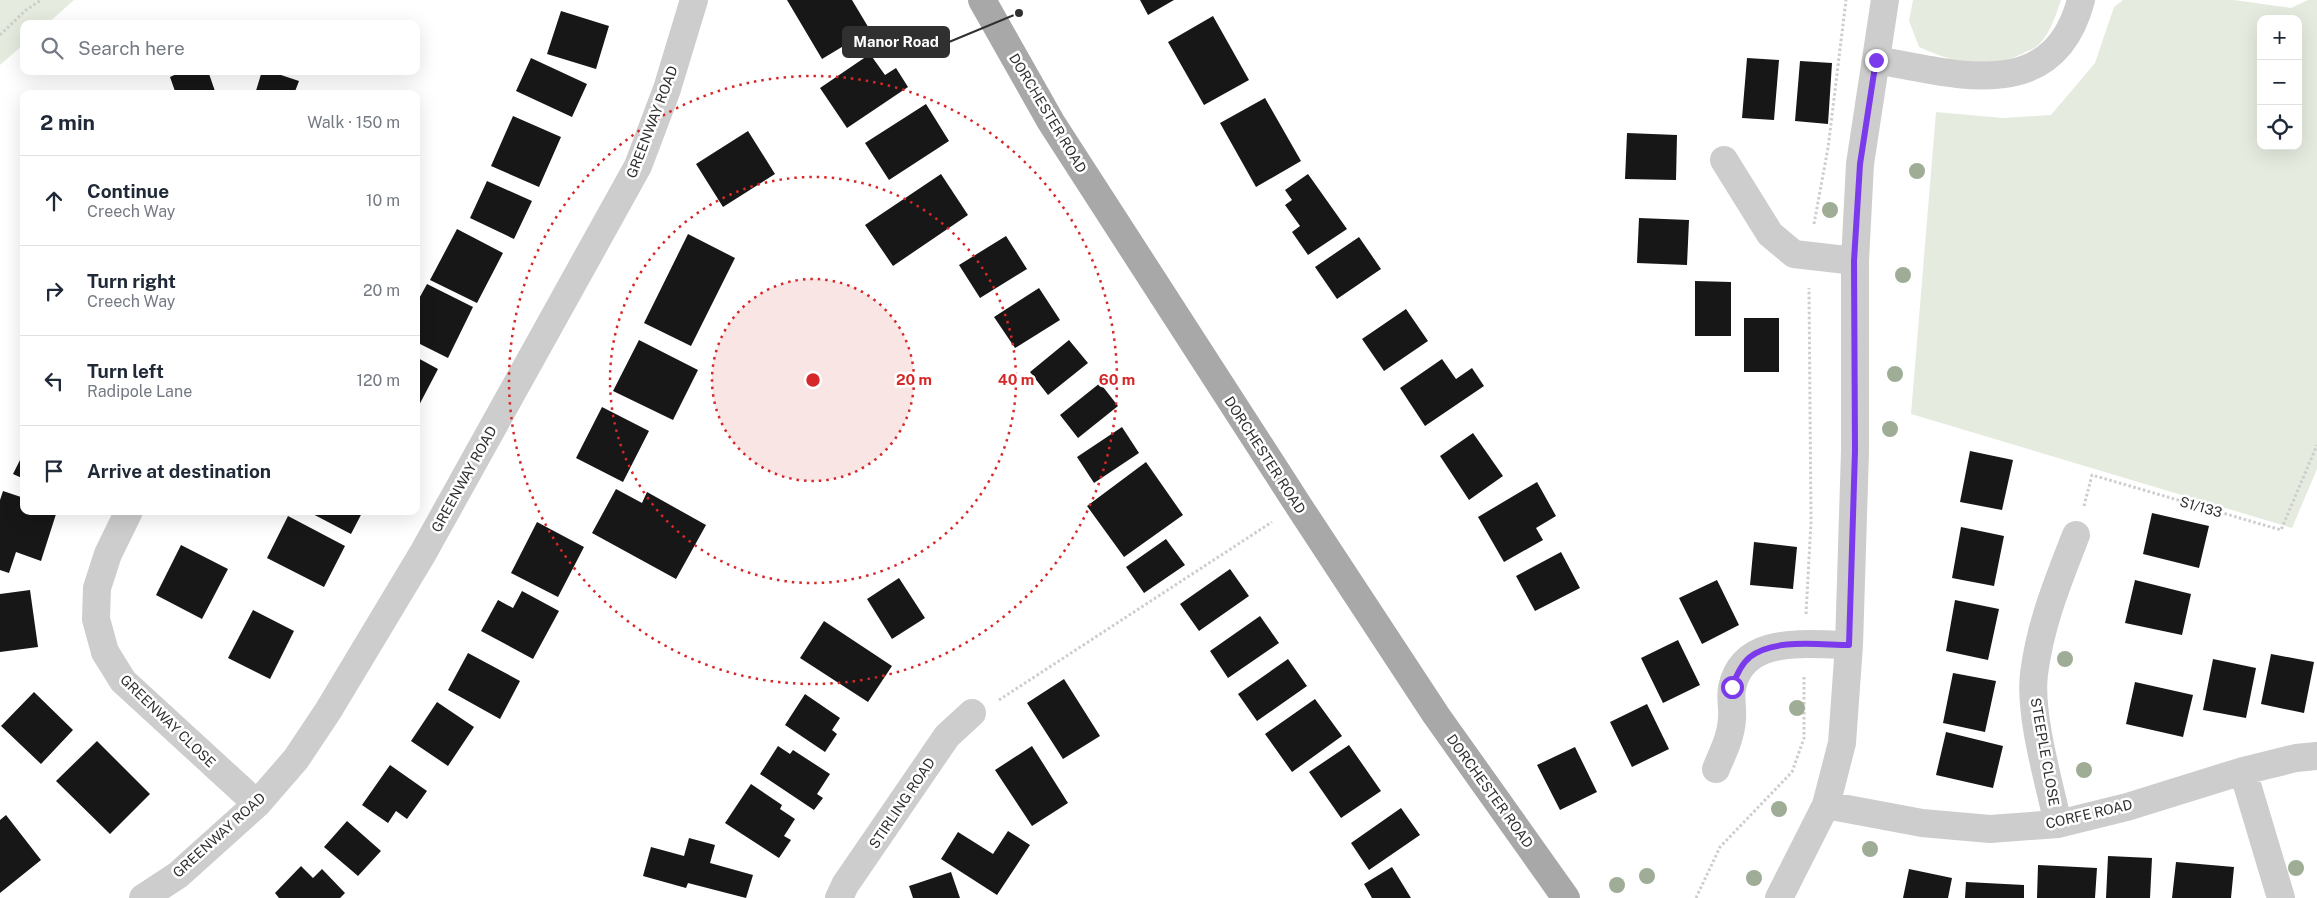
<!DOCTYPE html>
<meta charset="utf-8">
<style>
body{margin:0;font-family:"Public Sans",sans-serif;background:#f6f6f7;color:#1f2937}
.controls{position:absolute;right:15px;top:15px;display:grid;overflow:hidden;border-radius:10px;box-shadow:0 5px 20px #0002}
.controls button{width:45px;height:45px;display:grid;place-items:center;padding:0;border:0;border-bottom:1px solid #e0e1e3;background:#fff;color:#1f2937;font:25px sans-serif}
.stop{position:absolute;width:15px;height:15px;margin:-11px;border:4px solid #7c3aed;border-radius:50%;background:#fff}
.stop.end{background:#7c3aed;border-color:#fff;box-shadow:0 1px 5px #0008}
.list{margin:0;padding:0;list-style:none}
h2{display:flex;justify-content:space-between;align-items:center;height:65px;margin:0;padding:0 20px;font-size:21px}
h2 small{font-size:16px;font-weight:400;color:#747a83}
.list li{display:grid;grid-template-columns:32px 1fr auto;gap:15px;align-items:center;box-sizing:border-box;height:90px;padding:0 20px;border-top:1px solid #e0e1e3}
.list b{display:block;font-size:19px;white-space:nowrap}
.list p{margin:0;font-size:16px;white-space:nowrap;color:#747a83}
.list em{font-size:16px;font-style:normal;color:#747a83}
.icon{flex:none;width:28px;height:28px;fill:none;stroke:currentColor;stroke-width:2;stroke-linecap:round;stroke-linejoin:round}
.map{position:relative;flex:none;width:2317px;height:898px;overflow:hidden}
.search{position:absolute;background:#fff;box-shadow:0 5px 20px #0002;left:20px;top:20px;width:400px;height:55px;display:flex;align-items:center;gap:12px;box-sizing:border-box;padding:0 18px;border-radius:10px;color:#747a83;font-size:19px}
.panel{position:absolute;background:#fff;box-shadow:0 5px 20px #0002;left:20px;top:90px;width:400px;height:425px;border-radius:10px}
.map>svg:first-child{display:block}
</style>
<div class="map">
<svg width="2317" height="898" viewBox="0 0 2317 898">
<rect width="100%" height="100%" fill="#fff"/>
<path fill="#e5ecdf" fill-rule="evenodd" d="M0,0H74L47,24H24V44L0,65Z
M1913,0H2061C2056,15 2049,37 2036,47C2032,50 2026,51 2022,54C1985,71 1955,63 1919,47L1909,21Z
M2123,0H2234L2291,8L2308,0H2317V469L2292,528L1911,414L1936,112L2003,118L2051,115L2095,63L2114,7ZM2261,19H2298V146H2261Z"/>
<path fill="#171717" d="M787,0H852L870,30L822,59Z
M1140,0H1174L1148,15Z
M561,11L609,26L596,69L547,54Z
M1213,16L1249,80L1204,105L1168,42Z
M870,54L885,75L896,68L908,87L847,128L820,88Z
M531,58L587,84L572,117L516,91Z
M1747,58L1779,60L1774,120L1742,118Z
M1800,61L1832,63L1828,124L1795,121Z
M183,71H208L216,94H176L170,77Z
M262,71H269L299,81L294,94H255Z
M1265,98L1301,161L1256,187L1220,123Z
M926,104L949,141L889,180L865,143Z
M513,116L561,137L539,187L491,166Z
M748,131L775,174L723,207L696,164Z
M1627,133L1677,135L1676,180L1625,179Z
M941,174L968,215L893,266L865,225Z
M1308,174L1347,229L1308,255L1292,232L1300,226L1285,205L1292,200L1285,190Z
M487,181L532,201L514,239L470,218Z
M1639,218L1689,220L1687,265L1637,263Z
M457,229L503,253L477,303L430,280Z
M688,234L735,258L691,346L644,323Z
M1006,236L1027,269L980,298L959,265Z
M1359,237L1381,269L1337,299L1315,267Z
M1695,281L1731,282V336H1695Z
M427,284L473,307L448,358L416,342V304Z
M1039,288L1060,320L1015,348L994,317Z
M1406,309L1428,341L1384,371L1362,339Z
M1744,318H1779V372H1744Z
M639,340L698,370L673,420L613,391Z
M1069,340L1088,363L1048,395L1030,372Z
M416,357L438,369L416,411Z
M1442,359L1456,379L1472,368L1484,386L1425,426L1400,388Z
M1100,383L1118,406L1078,438L1060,415Z
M602,407L649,431L623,482L576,458Z
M1122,427L1139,453L1094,483L1077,457Z
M1473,433L1503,476L1469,500L1440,456Z
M1970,451L2013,460L2002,510L1960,502Z
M24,452V479L13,474Z
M1146,462L1183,515L1124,557L1087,506Z
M1537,482L1556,516L1536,528L1543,540L1504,562L1478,517Z
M616,489L642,503L647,492L706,525L676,579L592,533Z
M3,491L24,498V511H57L41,561L16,552L9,573L0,570V500Z
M307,511H363L351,534Z
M2152,513L2209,526L2199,568L2143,554Z
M288,516L345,546L324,587L267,558Z
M537,522L584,547L558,597L511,573Z
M1961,527L2004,536L1994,586L1952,578Z
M1166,539L1185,565L1144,593L1126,567Z
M1754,542L1797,547L1793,589L1750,585Z
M181,545L228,569L202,619L156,595Z
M1561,552L1580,588L1535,611L1516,576Z
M1230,569L1249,596L1199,631L1180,604Z
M899,578L925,618L892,639L867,599Z
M1717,580L1739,625L1702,644L1679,598Z
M2135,580L2191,594L2182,635L2125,623Z
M30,590L38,647L0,652V594Z
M522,591L559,611L533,659L481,631L498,600L513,608Z
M1955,600L1999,609L1988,660L1946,651Z
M253,610L294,631L270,679L228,658Z
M1260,616L1279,643L1228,678L1210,651Z
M824,621L892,666L868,702L800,658Z
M1678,640L1700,685L1663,703L1641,658Z
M468,653L520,681L500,719L448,690Z
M2271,654L2314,662L2304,713L2261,704Z
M1288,659L1307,686L1257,721L1238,694Z
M2213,659L2256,668L2246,718L2203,710Z
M1953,673L1996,681L1985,732L1943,723Z
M1064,679L1100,736L1063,759L1027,703Z
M2135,682L2193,695L2183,737L2126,724Z
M34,692L73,730L41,764L1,726Z
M805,694L840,718L832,730L837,734L825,752L785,725Z
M1315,699L1342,736L1292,772L1265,734Z
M437,702L474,727L448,766L411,741Z
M1647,704L1669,749L1632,767L1610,722Z
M1946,732L2003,746L1993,788L1936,775Z
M97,741L150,794L110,834L56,781Z
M1349,745L1381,791L1341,818L1309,772Z
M778,746L790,754L793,750L830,774L817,794L823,798L814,810L760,774Z
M1032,746L1068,803L1032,826L995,770Z
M1575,747L1597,792L1560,810L1537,765Z
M390,765L427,791L407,819L396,811L388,823L362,805Z
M751,784L782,805L780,809L795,819L784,836L791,840L779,858L725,823Z
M1401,808L1420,835L1369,870L1351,843Z
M6,815L41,860L0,893V820Z
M347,821L381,851L358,876L324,847Z
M1008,831L1030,845L997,895L941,859L958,832L993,854Z
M689,838L715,845L710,863L753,875L746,898L688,883L686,888L643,876L651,847L684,856Z
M2108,856L2152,858L2150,898H2106Z
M2176,862L2234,867L2231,898H2172Z
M2038,865L2097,868L2095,898H2037Z
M301,866L313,878L322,869L345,893L340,898H279L275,893Z
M1392,867L1411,898H1372L1364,884Z
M1909,869L1952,878L1948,898H1903Z
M951,872L960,898H913L909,886Z
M1966,882L2024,885V898H1965Z"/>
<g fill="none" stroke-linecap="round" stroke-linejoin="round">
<path stroke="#cdcdcd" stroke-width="3" stroke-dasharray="2.5 2.5" stroke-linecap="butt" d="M0,35L26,10L41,0
M1814,224L1828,148L1846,0
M2084,506L2092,475L2281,530L2317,445
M1806,614L1811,522L1809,288
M999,700L1272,522
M1696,898L1720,847L1792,772L1804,738V675"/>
<path stroke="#cdcdcd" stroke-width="28" d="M1876,60C1956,74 2053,106 2081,0
M1724,160L1770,234L1794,254L1855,261
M129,511L108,554L97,588L96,619L105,652L123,681L257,804
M1716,769C1723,752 1731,737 1732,719C1733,708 1730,698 1732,688C1743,634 1808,645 1849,645
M2243,771L2281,898
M1826,805L1922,823L1990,829L2058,824L2127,807L2243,771L2296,758L2317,756
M2058,824C2049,782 2029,715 2034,674C2040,625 2058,581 2076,535
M143,898L178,875L257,804L296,759L328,711L423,553L638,166L667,89L694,0
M839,898L845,885L947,736L972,713
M1779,898L1826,805L1842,743L1849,645L1855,451V261L1860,164L1885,0"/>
<path stroke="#a8a8a8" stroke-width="28" d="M982,0L1051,122L1302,511L1436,715L1566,898"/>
</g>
<g fill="#9fac96">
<circle cx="1917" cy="171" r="8"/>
<circle cx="1830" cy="210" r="8"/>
<circle cx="1903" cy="275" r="8"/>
<circle cx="1895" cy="374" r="8"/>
<circle cx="1890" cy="429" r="8"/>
<circle cx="2065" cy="659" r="8"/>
<circle cx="1797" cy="708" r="8"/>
<circle cx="2084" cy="770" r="8"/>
<circle cx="1779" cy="809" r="8"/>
<circle cx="1870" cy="849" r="8"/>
<circle cx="2296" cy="868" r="8"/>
<circle cx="1647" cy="876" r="8"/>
<circle cx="1754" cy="878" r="8"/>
<circle cx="1617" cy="885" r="8"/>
</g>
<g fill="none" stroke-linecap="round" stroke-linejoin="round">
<path stroke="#7c3aed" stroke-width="6" d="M1732,687C1736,676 1741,664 1750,657C1774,638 1820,645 1849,645L1855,451L1854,261L1860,164L1876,60"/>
</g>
<circle cx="813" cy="380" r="101" fill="#d62828" fill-opacity=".12"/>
<g fill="none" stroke="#d62828" stroke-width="2.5" stroke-dasharray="2.5 5">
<circle cx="813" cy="380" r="101"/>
<circle cx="813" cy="380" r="203"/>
<circle cx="813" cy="380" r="304"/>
</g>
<g text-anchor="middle" stroke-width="5" stroke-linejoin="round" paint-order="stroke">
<g font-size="14" fill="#303030" stroke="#fff">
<text transform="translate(1048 113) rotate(59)" y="5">DORCHESTER ROAD</text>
<text transform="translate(652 122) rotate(-69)" y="5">GREENWAY ROAD</text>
<text transform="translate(1265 455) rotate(57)" y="5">DORCHESTER ROAD</text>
<text transform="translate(464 479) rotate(-61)" y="5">GREENWAY ROAD</text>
<text transform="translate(2201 507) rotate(16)" y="5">S1/133</text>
<text transform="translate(168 721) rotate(44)" y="5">GREENWAY CLOSE</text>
<text transform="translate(2045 752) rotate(80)" y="5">STEEPLE CLOSE</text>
<text transform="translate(1490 791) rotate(54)" y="5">DORCHESTER ROAD</text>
<text transform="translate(902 803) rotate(-56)" y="5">STIRLING ROAD</text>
<text transform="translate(2089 814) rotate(-13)" y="5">CORFE ROAD</text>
<text transform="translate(219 835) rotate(-42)" y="5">GREENWAY ROAD</text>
</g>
</g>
<circle cx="813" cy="380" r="8" fill="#d62828" stroke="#fff" stroke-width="2.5"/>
<g font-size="15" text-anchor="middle" font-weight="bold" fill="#d62828" stroke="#fff" stroke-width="5" stroke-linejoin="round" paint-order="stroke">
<text x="914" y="385">20 m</text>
<text x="1016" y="385">40 m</text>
<text x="1117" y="385">60 m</text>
</g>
<path fill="none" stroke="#303030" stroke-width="2" d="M1019 13L949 42"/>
<circle fill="#303030" stroke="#fff" stroke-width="2" cx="1019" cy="13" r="5"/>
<rect fill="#303030" stroke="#303030" stroke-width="2" x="843" y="27" width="106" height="30" rx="5"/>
<g font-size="15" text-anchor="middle" font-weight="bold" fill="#fff">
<text x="896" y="47">Manor Road</text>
</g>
</svg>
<div class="controls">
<button>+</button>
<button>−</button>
<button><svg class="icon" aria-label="locate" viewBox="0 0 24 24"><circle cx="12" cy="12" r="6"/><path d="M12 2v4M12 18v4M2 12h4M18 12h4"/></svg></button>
</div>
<div class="stop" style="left:1732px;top:687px"></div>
<div class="stop end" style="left:1876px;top:60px"></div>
<div class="search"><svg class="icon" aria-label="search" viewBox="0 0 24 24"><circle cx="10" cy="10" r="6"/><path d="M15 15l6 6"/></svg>Search here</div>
<section class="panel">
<h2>2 min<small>Walk · 150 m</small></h2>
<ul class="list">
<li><svg class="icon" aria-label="ahead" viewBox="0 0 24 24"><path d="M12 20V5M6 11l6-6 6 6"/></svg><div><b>Continue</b><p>Creech Way</p></div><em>10 m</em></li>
<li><svg class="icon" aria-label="right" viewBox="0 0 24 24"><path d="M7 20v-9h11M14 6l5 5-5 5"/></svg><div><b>Turn right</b><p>Creech Way</p></div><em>20 m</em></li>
<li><svg class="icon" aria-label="left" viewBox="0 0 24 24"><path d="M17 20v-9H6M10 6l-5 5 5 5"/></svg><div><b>Turn left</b><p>Radipole Lane</p></div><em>120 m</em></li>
<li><svg class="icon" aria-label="arrive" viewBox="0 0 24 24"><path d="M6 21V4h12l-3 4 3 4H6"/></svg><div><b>Arrive at destination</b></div></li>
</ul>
</section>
</div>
